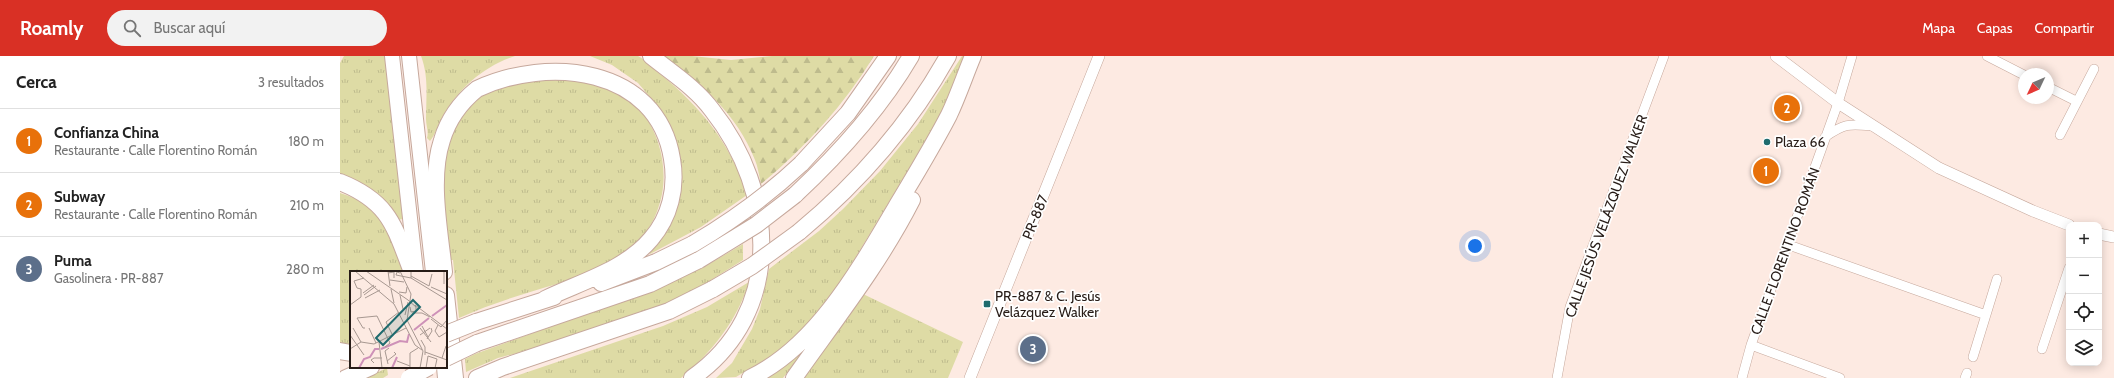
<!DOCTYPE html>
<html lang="es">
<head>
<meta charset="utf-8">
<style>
  :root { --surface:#fff; --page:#f2f2f2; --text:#222; --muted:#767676; --line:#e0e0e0; --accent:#d93025 }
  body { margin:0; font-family:Cabin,sans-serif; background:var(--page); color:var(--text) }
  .controls { position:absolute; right:12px; bottom:12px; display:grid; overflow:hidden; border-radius:8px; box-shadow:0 2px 10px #0003 }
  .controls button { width:36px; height:36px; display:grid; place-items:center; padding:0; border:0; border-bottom:1px solid var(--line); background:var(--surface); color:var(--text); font:20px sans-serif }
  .compass { position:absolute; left:1678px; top:12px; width:36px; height:36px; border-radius:50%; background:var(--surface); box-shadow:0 2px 10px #0003; rotate:226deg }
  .you { position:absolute; left:1135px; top:190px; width:14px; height:14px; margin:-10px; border:3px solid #fff; border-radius:50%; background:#1a73e8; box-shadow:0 0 0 6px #1a73e833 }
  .badge { display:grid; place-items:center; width:26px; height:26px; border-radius:50%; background:var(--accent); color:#fff; font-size:13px; font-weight:700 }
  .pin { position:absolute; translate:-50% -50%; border:2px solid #fff; box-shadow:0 1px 4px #0006 }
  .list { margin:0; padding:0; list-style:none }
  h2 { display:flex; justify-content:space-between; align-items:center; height:52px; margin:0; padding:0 16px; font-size:17px }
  h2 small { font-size:13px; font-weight:400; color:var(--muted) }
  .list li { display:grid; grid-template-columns:26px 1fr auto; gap:12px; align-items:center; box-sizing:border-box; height:64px; padding:0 16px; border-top:1px solid var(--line) }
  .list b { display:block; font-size:15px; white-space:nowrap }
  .list p { margin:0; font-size:13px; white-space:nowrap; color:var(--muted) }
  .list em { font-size:13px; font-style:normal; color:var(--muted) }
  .icon { flex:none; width:22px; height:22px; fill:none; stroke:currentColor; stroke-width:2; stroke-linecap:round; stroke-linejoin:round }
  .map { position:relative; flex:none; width:1774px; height:322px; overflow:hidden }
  header { display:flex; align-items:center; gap:24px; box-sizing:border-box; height:56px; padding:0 20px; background:var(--accent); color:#fff }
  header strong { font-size:19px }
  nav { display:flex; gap:22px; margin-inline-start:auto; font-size:14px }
  .search { width:280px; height:36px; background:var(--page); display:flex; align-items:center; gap:10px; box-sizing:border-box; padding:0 14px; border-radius:22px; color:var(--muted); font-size:15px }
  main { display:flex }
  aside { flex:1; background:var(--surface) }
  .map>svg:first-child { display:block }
</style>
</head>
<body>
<header>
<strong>Roamly</strong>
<div class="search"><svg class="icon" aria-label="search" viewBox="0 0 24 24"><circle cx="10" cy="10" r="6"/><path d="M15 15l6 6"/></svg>Buscar aquí</div>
<nav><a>Mapa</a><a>Capas</a><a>Compartir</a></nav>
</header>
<main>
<aside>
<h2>Cerca<small>3 resultados</small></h2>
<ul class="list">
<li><span class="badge" style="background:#e8710a">1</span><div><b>Confianza China</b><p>Restaurante · Calle Florentino Román</p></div><em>180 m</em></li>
<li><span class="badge" style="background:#e8710a">2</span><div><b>Subway</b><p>Restaurante · Calle Florentino Román</p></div><em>210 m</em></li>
<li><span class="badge" style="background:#5c6f8a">3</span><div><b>Puma</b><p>Gasolinera · PR-887</p></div><em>280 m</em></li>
</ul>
</aside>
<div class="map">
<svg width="1774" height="322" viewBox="0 0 1774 322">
  <defs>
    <pattern id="grass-tufts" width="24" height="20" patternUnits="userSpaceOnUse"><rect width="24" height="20" fill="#dedba5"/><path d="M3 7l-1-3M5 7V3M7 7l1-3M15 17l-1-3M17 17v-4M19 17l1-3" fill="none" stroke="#bebb8d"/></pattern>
    <pattern id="forest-firs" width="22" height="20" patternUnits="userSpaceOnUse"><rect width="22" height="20" fill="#dedba5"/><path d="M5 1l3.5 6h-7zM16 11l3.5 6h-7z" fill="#bebb8d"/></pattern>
  </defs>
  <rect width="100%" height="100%" fill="#fdeae2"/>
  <path fill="url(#grass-tufts)" d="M4,0H47L64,163L55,164L0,119V7Z
    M81,0H175C144,10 119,32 103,60C98,68 96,78 90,85L87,82C89,75 86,70 86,63C86,42 89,21 81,0Z
    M250,0C259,0 292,0 298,0C306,4 313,13 320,18C360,50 392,89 407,139L361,171L310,198L308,195L322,181L330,71L321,54L298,27L272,9Z
    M622,0H624L599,63L496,234L462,274L435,298L396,321L376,322L392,307L412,273L420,253L429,213L479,175L503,153L540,115L578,68Z
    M168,18L273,27C283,38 297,48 305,60C320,81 327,112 322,138C308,207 245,219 187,237C164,244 141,252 119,262L113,204H110C106,154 90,90 130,49C141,38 155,28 168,18Z
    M0,137C44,150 50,177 64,216H11V291L0,289Z
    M403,188V204L363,229L321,250L223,285L158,302L126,316L125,303L135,298L317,232L364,211Z
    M409,226C397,265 371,297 341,322H170L323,270L367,251Z
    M523,238L623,286L608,322H464Z
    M470,287L443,322H425Z
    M47,312L48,319L43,322H25Z"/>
  <path fill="url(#forest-firs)" d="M322,0H352L391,4L432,0H534C504,49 466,91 421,128C419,120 418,111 415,104C397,58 362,28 322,0Z"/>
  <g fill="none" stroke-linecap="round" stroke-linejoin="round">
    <g stroke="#c6a89c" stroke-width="10">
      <path id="minor" d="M1647,0L1684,19
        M1708,31L1736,45
        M1720,79L1754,13
        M1485,81C1505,67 1509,68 1533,70
        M1446,188L1646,259
        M1411,289L1500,322
        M1702,293L1729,212
        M1633,301L1657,223
        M1217,322L1230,251L1324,0
        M1402,322L1411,289L1498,47L1512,0
        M1625,322L1627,317"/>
    </g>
    <g stroke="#c6a89c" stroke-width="12">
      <path id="tertiary" d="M1436,0L1498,47L1599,112L1693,155L1729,169
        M1759,178L1774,181
        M630,322L759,0"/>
    </g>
    <g stroke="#c6a89c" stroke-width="16">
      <path id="primary" d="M52,0L76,216
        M69,0L93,216
        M104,311L105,322"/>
    </g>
    <g stroke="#c6a89c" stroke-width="18">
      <path id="motorway" d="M311,0C332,17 356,32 372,54C437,136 445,257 352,322
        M461,108L508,57L548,0
        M0,126C50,146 54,170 72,216
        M455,139C500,97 540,53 571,0
        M459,176C519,126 570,68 608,0
        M104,216C100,176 89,123 102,84C108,64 121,46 137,33C207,0 317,10 332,103C337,132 330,161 311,183C285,214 240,226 205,243
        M261,227L316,206L353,188
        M106,239L115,322
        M136,266L214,241
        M137,287L310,228L359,204
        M0,295L11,297
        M6,322L31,311
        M137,322L163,311L329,255L373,233
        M410,322C477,290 520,212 556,151C574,121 593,90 609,59C618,40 625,19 633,0
        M454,322C495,264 540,207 572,144"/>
    </g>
    <use href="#minor" stroke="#fff" stroke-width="9"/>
    <use href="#tertiary" stroke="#fff" stroke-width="11"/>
    <use href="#primary" stroke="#fff" stroke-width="14"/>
    <use href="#motorway" stroke="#fff" stroke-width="16"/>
    <g stroke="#c6a89c" stroke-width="18" stroke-linecap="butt">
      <path id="motorway-bridge" d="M353,188C392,165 428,139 461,108
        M359,204L416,169L455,139
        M373,233L412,210L459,176
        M106,278L136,266
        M106,302L137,287
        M69,322L89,311"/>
    </g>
    <use href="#motorway-bridge" stroke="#fff" stroke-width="16"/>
  </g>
  <g fill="#1f6b6e" stroke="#fff" stroke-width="1.5">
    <circle cx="1427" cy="86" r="4"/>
    <rect x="643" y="244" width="8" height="8" rx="2"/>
  </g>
  <g text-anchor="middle" stroke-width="3.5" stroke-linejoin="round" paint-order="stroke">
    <g font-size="14" fill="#271c17" stroke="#fff" text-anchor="start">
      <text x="1435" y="91">Plaza 66</text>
      <text x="655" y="245">PR-887 &amp; C. Jesús<tspan x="655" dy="16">Velázquez Walker</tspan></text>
    </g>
    <g font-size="14" fill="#271c17" stroke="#fff">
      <text transform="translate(1266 160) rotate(-70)" y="5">CALLE JESÚS VELÁZQUEZ WALKER</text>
      <text transform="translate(695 161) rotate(-68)" y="5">PR-887</text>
      <text transform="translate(1445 195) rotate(-70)" y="5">CALLE FLORENTINO ROMÁN</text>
    </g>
  </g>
  <g transform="translate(10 215)">
    <rect width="97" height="97" fill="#fdeae2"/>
    <path fill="none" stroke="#ce91b8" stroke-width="2" d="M82,45L97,34M64,59L79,47M31,78L50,70L57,71L59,63M9,97L14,88L20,86L25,78H29M42,97L47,86"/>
    <path fill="none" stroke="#a79891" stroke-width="1" d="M5,0L44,33L65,74L72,79M16,0L58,29L66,36V40L61,41L60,36M38,0L40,15M50,0L61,23L57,49L73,80L70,97M61,0V7L97,29M38,2L44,1V7M50,2L47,1L46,4L61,7M61,5L79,15M40,9L54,11M94,13V0M79,15L82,3M81,16L97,23M41,18L44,32M49,21L56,22L57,16M13,22L24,14M14,24L26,15M50,24L53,38M15,27L30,19M0,34L11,26V18L7,17L4,10L14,7M65,34L97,58M62,42H72L80,46M55,44L58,31M81,48L91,56L97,49M88,54L85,60L89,66L97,61M72,55L78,66M3,57L11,71M15,57H13L7,47L27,45L40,72L35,76M19,57L26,72M70,57L81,71M0,64L14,84M70,64L80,57M43,65L36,51L49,41M77,68L82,60L81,57M71,69L75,76V84M29,71L32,97M0,78L11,71L24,73L56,57M75,81L97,89M78,85L87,88L85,97M92,87L96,75M37,90L46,83L44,81M47,90L60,95M24,92L21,89L24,87H32M38,93L35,80L39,77M60,97V82L68,77M76,97L78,85"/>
    <path fill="#1f6b6e" fill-opacity="0.15" stroke="#1f6b6e" stroke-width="2" d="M63,29L70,36L33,74L26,67Z"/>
    <rect width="97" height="97" fill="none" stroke="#271c17" stroke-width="2"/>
  </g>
</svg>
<div class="controls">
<button>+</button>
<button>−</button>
<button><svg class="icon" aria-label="locate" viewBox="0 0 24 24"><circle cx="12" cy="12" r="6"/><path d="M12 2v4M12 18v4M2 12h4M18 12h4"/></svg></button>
<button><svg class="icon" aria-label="layers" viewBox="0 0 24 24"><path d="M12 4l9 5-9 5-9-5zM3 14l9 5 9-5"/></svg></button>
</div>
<svg class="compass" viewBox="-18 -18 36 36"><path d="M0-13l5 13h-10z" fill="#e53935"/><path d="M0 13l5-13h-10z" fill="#767676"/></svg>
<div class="you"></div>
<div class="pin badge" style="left:1426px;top:115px;background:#e8710a">1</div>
<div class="pin badge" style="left:1447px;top:52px;background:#e8710a">2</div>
<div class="pin badge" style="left:693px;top:293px;background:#5c6f8a">3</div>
</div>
</main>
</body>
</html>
